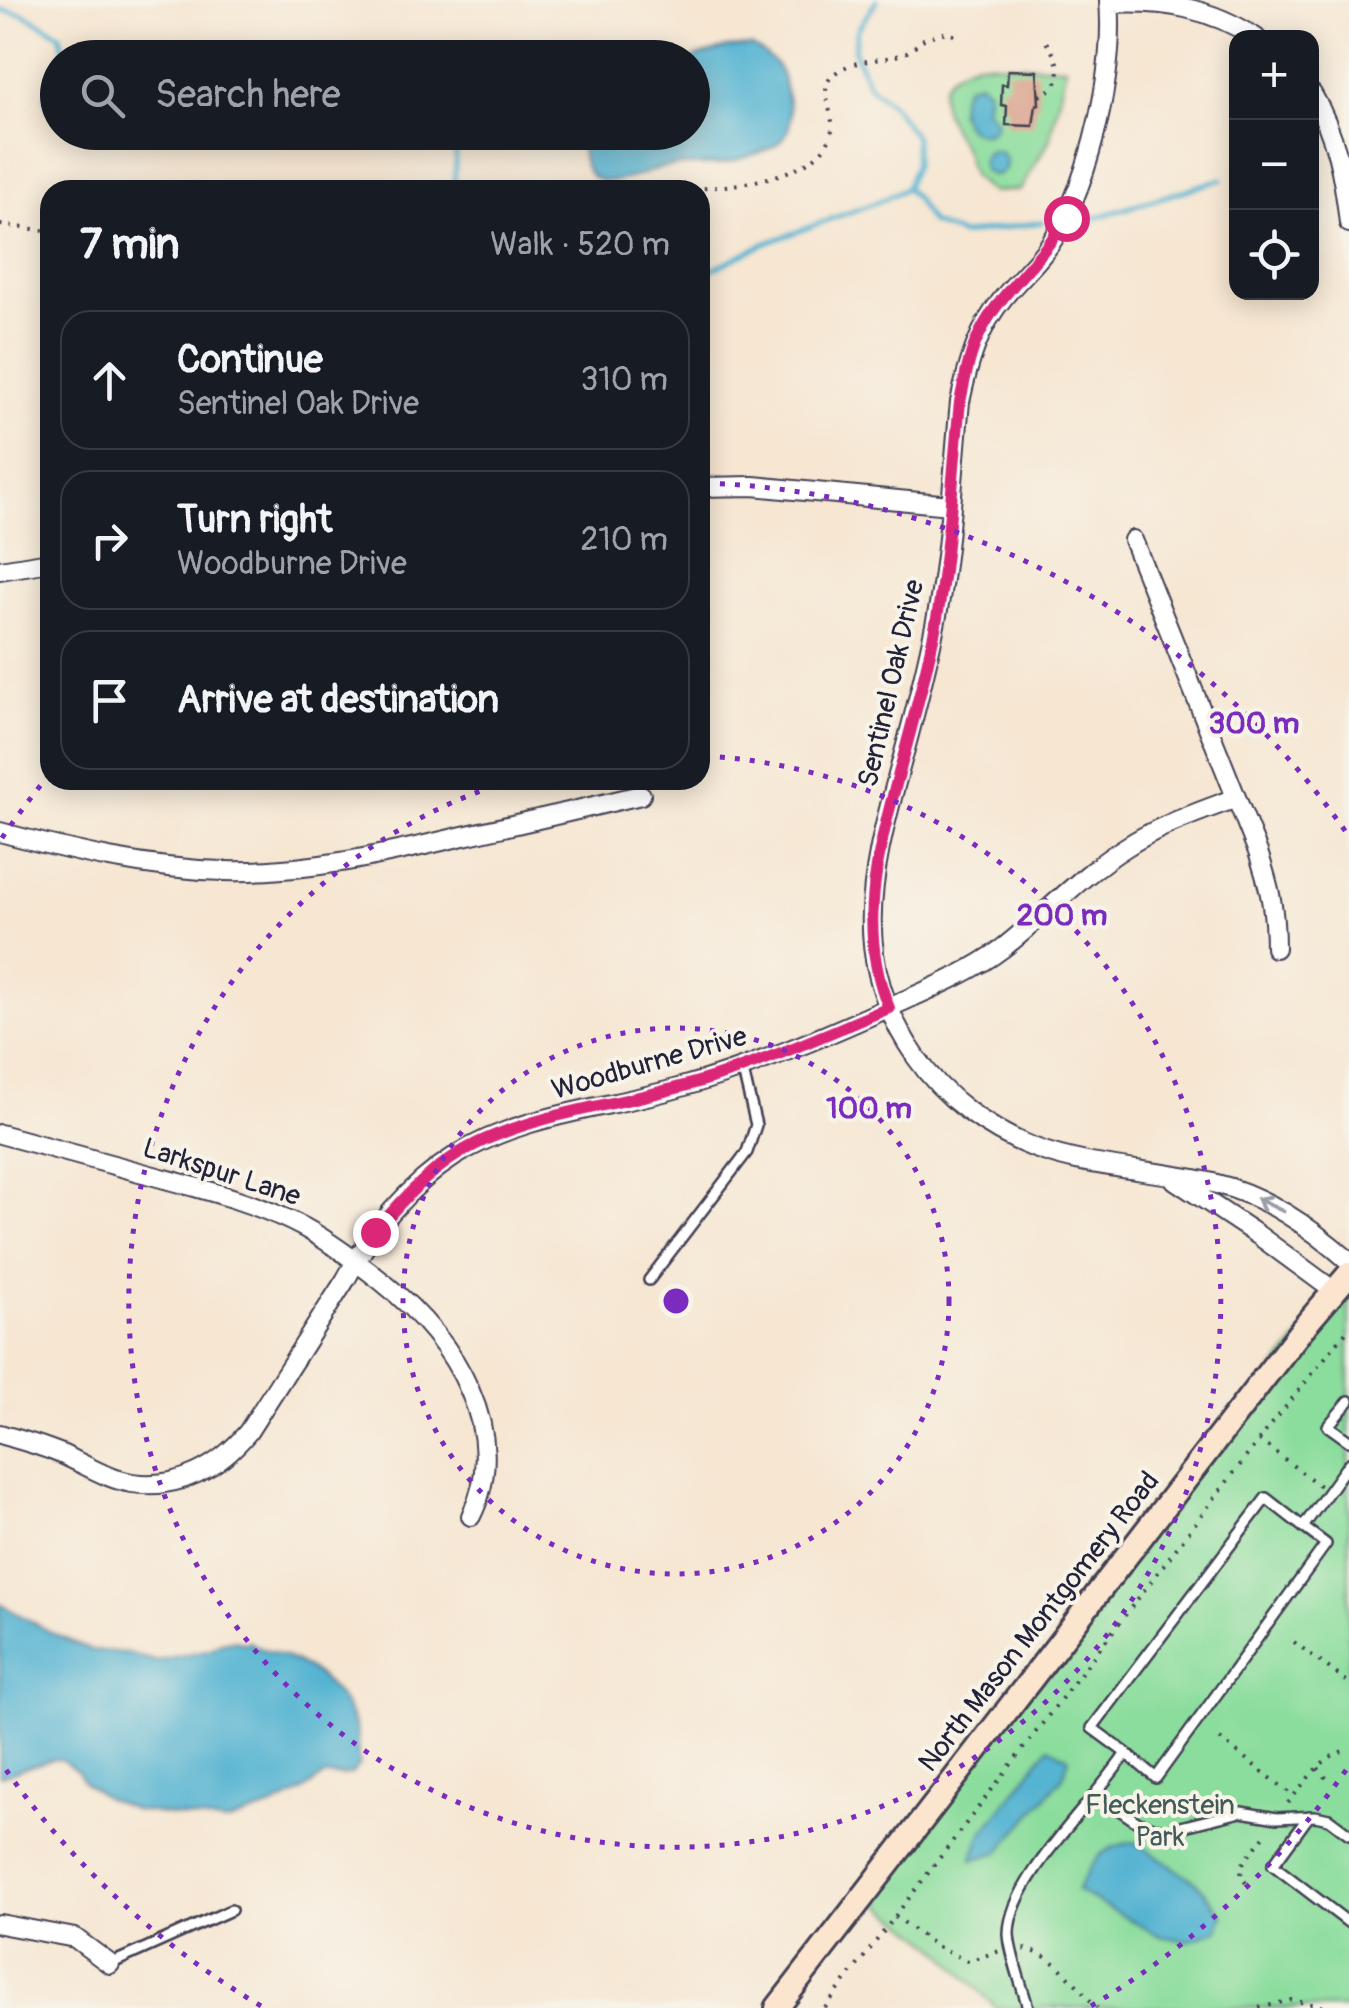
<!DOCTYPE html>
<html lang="en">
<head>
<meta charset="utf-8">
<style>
  :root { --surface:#171b24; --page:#242831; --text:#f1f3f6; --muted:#9ea1a6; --line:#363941 }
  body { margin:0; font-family:Pangolin,sans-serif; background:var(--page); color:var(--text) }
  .controls { position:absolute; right:30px; top:30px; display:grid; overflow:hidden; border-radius:20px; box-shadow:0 5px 25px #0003 }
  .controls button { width:90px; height:90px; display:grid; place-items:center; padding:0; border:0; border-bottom:2px solid var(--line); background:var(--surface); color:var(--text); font:50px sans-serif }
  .stop { position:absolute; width:30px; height:30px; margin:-22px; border:8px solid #db2777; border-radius:50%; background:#fff }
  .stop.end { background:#db2777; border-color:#fff; box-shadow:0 2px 10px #0008 }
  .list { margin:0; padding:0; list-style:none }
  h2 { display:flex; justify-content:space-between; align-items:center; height:130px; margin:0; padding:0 40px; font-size:42px }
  h2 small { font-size:32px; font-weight:400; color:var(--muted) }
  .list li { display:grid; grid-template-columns:65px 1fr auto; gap:30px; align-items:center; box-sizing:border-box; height:140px; margin:0 20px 20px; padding:0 20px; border:2px solid var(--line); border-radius:30px }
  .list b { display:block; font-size:38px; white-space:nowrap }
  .list p { margin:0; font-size:32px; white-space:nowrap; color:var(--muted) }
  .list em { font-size:32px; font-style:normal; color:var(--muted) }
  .icon { flex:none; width:55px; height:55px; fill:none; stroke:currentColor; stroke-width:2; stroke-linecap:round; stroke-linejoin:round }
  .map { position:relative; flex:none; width:1349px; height:2008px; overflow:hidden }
  .search { position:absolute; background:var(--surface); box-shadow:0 5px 25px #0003; left:40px; top:40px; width:670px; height:110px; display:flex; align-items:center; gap:25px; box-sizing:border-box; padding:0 35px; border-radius:55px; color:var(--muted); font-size:38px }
  .panel { position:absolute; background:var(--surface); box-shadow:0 5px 25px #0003; left:40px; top:180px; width:670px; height:610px; border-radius:30px }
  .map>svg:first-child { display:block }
</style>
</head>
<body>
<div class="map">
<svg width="1349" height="2008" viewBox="0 0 1349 2008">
  <rect width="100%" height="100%" fill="#f7f3e8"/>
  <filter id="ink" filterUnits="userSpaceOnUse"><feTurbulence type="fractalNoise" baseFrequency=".01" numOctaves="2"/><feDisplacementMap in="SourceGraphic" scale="20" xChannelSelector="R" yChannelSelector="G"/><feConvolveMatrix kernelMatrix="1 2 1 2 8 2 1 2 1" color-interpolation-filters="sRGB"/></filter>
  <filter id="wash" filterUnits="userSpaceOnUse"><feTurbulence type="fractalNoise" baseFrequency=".0048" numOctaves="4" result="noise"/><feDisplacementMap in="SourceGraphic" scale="40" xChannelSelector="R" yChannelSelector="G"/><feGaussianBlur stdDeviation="2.25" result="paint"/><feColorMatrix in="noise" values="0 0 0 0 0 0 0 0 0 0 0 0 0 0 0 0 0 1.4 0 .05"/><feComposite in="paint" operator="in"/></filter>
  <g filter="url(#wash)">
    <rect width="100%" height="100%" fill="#f6e6d2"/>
    <path fill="#8bdd9d" stroke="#56806c" stroke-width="2.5" d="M977,62L1066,67L1049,141L1020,190L992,192C987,188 977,182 973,176C967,167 968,154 962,145C941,111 924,78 977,62Z
      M1349,1274V2008H996L937,1947L866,1894Z"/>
    <path fill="#54b4d2" stroke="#3b6b86" stroke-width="2.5" d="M751,46C774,59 781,65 786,92C790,110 795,129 779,143C771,150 732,162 721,164C703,166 685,164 666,167C648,170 633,180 614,181C612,181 602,181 599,180C580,173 581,149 581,133L692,132L693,58L727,48Z
      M978,82L983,85L988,91L985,108L995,119V127C978,144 956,122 960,102C960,96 964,91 966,86Z
      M982 163a12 12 0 1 1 24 0a12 12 0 1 1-24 0Z
      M0,1604L58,1636L91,1650L128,1653L155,1661L211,1649L220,1643L236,1640L243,1643L249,1642C261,1650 272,1652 285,1657C318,1670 342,1693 355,1726C360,1738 355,1752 359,1764L352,1774L343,1776H324L302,1792L273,1807L226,1823L135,1810L107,1799L84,1783L78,1772L62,1760L53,1759L0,1776Z
      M1049,1747L1069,1758L1063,1777L999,1852L972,1860L981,1835Z
      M1135,1842L1196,1882L1223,1915L1218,1930L1188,1941L1160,1936L1077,1891C1095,1859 1097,1848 1135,1842Z"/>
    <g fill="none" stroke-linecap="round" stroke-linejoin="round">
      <path stroke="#54b4d2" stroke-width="5" d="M0,10L23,14L60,34L64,52L62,58
        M58,69L46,97L49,110L58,112
        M278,132L318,136L329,132
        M906,188L916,199L931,223L961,235L1042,222
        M454,190L457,132
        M1094,218L1222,179
        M700,275L764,244L885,199L906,188L915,165V137L892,105L868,85L854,50L858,29L877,0"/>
    </g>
    <g id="blocks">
      <path fill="#d89e87" d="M1008,70L1037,71L1039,104L1036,105L1033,126L1006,125L1007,106L1001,105L1002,84L1007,85Z"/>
    </g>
  </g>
  <g filter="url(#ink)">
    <use href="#blocks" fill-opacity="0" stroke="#423f52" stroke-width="2.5"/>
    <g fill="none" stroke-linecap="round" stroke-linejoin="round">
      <g stroke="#423f52" stroke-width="14">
        <path id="lane" d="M649,1280L747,1152L756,1125L742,1067
          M1349,1401L1328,1426L1349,1441
          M1126,1753L1156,1778L1326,1544L1303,1527
          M1096,1794L1137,1822L1164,1831L1241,1812L1277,1818L1315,1816L1329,1819L1349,1834
          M1309,1816L1273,1865L1349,1923
          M110,1964L231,1910
          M1028,2008C1023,1988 1009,1952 1009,1933C1010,1878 1096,1801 1126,1753L1092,1728L1266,1498L1303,1527L1349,1463"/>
      </g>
      <g stroke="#423f52" stroke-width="22">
        <path id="street" d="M1109,0C1115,70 1091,178 1054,238C1041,260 1020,277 1004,297C978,328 968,364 960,402C952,480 950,559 933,635C923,682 911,728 898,775C870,878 850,962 916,1057C944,1098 988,1130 1035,1148C1091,1169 1154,1169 1213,1183C1265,1195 1309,1226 1349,1261
          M1110,3C1163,0 1211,8 1256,38
          M1312,94C1336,134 1344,177 1349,223
          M700,487L753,486L950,505
          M1133,540L1258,852C1270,888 1275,910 1275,948
          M0,570L50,562
          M0,832C74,852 146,869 224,871C305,873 385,855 463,836C522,823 581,809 641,795
          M0,1134C51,1148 103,1162 154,1176C206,1190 258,1203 305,1228C332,1243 356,1261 380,1280C419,1311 451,1346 470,1391C488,1432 491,1476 471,1516
          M1175,1180L1258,1235L1334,1291
          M0,1434C20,1440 40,1445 59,1453C83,1463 106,1479 132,1483C178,1490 219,1467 248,1432L346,1279C371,1231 408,1186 455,1156C521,1114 605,1109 678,1088C750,1068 821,1038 890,1007C928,990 970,973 1003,948C1045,915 1081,875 1126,847C1160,825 1199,812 1236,798
          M0,1924L75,1938L110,1964"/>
      </g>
      <g stroke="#423f52" stroke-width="28">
        <path id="secondary" d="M777,2008L1302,1329L1349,1274"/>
      </g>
      <path stroke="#423f52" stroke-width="4" stroke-dasharray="2.5 8" stroke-linecap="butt" d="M1039,96C1068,84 1060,62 1046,42
        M683,190C723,187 825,180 832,129C834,112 818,90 832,76C850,58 883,62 905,53C912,50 918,43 924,39C931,36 939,34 947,32L958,37
        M0,225L50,231
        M1259,1440L1320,1486
        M1294,1642L1349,1683
        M1220,1739L1294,1796
        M1318,1768L1327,1779
        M1288,1803C1304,1784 1323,1753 1349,1750
        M1246,1883L1241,1876L1242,1865L1268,1831
        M895,1916L937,1947L967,1961L1000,1951
        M1024,1949C1055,1954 1077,1986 1097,2008
        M825,2008L1259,1440L1349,1328
        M1259,2008L1291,2000L1331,2008"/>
      <use href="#lane" stroke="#fff" stroke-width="9"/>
      <use href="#street" stroke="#fff" stroke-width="18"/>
      <use href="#secondary" stroke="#fbe5cf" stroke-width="22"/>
    </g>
    <defs><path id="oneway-shaft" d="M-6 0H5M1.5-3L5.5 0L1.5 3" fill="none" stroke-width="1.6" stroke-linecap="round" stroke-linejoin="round" transform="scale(2.5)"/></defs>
    <use stroke="#9c9ca7" href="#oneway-shaft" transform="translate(1270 1205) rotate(-154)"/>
  </g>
  <g fill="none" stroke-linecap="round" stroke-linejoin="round" filter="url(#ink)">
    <path stroke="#db2777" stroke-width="12" d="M375,1232C404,1197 436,1163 478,1143C545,1111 626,1104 698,1082C763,1063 826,1034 889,1008C857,931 877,854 898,777C911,728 925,679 935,629C949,555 952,478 960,402C965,379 969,354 980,333C1001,290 1041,262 1066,218"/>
  </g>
  <g fill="none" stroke="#7b2cbf" stroke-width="5" stroke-dasharray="5 10">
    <circle cx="676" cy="1301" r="273"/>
    <path d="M705 756A546 546 0 1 1 512 780"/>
    <path d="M1346 1770A818 818 0 0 1 1091 2006M261 2006A818 818 0 0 1 2 1764M2 838A818 818 0 0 1 49 775M705 483A818 818 0 0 1 1346 832"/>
  </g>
  <g text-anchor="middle" stroke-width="8" stroke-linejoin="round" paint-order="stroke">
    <g font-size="28" fill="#22223b" stroke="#f7f3e8">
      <text transform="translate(890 683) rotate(-77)" y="10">Sentinel Oak Drive</text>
      <text transform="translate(649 1062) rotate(-16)" y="10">Woodburne Drive</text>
      <text transform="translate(222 1171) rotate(18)" y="10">Larkspur Lane</text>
      <text transform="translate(1038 1621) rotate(-52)" y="10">North Mason Montgomery Road</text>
    </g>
    <g font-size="28" fill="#425a58" stroke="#f7f3e8">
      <text x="1160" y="1814">Fleckenstein<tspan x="1160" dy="32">Park</tspan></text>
    </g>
  </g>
  <circle cx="676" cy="1301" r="15" fill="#7b2cbf" stroke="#f7f3e8" stroke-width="5"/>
  <g font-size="30" text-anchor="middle" font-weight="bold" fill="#7b2cbf" stroke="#f7f3e8" stroke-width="8" stroke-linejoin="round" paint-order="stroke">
    <text x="1254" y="733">300 m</text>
    <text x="1062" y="925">200 m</text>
    <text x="869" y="1118">100 m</text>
  </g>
</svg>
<div class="controls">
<button>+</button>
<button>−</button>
<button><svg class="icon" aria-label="locate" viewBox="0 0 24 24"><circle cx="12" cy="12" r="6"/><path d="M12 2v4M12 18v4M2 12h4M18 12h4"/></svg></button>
</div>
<div class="stop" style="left:1066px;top:218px"></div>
<div class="stop end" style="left:375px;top:1232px"></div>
<div class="search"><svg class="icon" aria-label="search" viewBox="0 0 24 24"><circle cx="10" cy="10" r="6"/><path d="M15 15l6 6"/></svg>Search here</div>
<section class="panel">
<h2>7 min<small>Walk · 520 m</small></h2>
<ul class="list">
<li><svg class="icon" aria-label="ahead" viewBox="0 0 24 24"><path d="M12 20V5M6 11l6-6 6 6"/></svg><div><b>Continue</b><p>Sentinel Oak Drive</p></div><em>310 m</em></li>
<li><svg class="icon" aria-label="right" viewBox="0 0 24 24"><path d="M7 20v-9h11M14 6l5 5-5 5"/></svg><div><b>Turn right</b><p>Woodburne Drive</p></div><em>210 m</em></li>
<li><svg class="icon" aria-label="arrive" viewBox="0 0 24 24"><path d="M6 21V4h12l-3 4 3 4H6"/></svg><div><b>Arrive at destination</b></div></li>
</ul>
</section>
</div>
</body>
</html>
